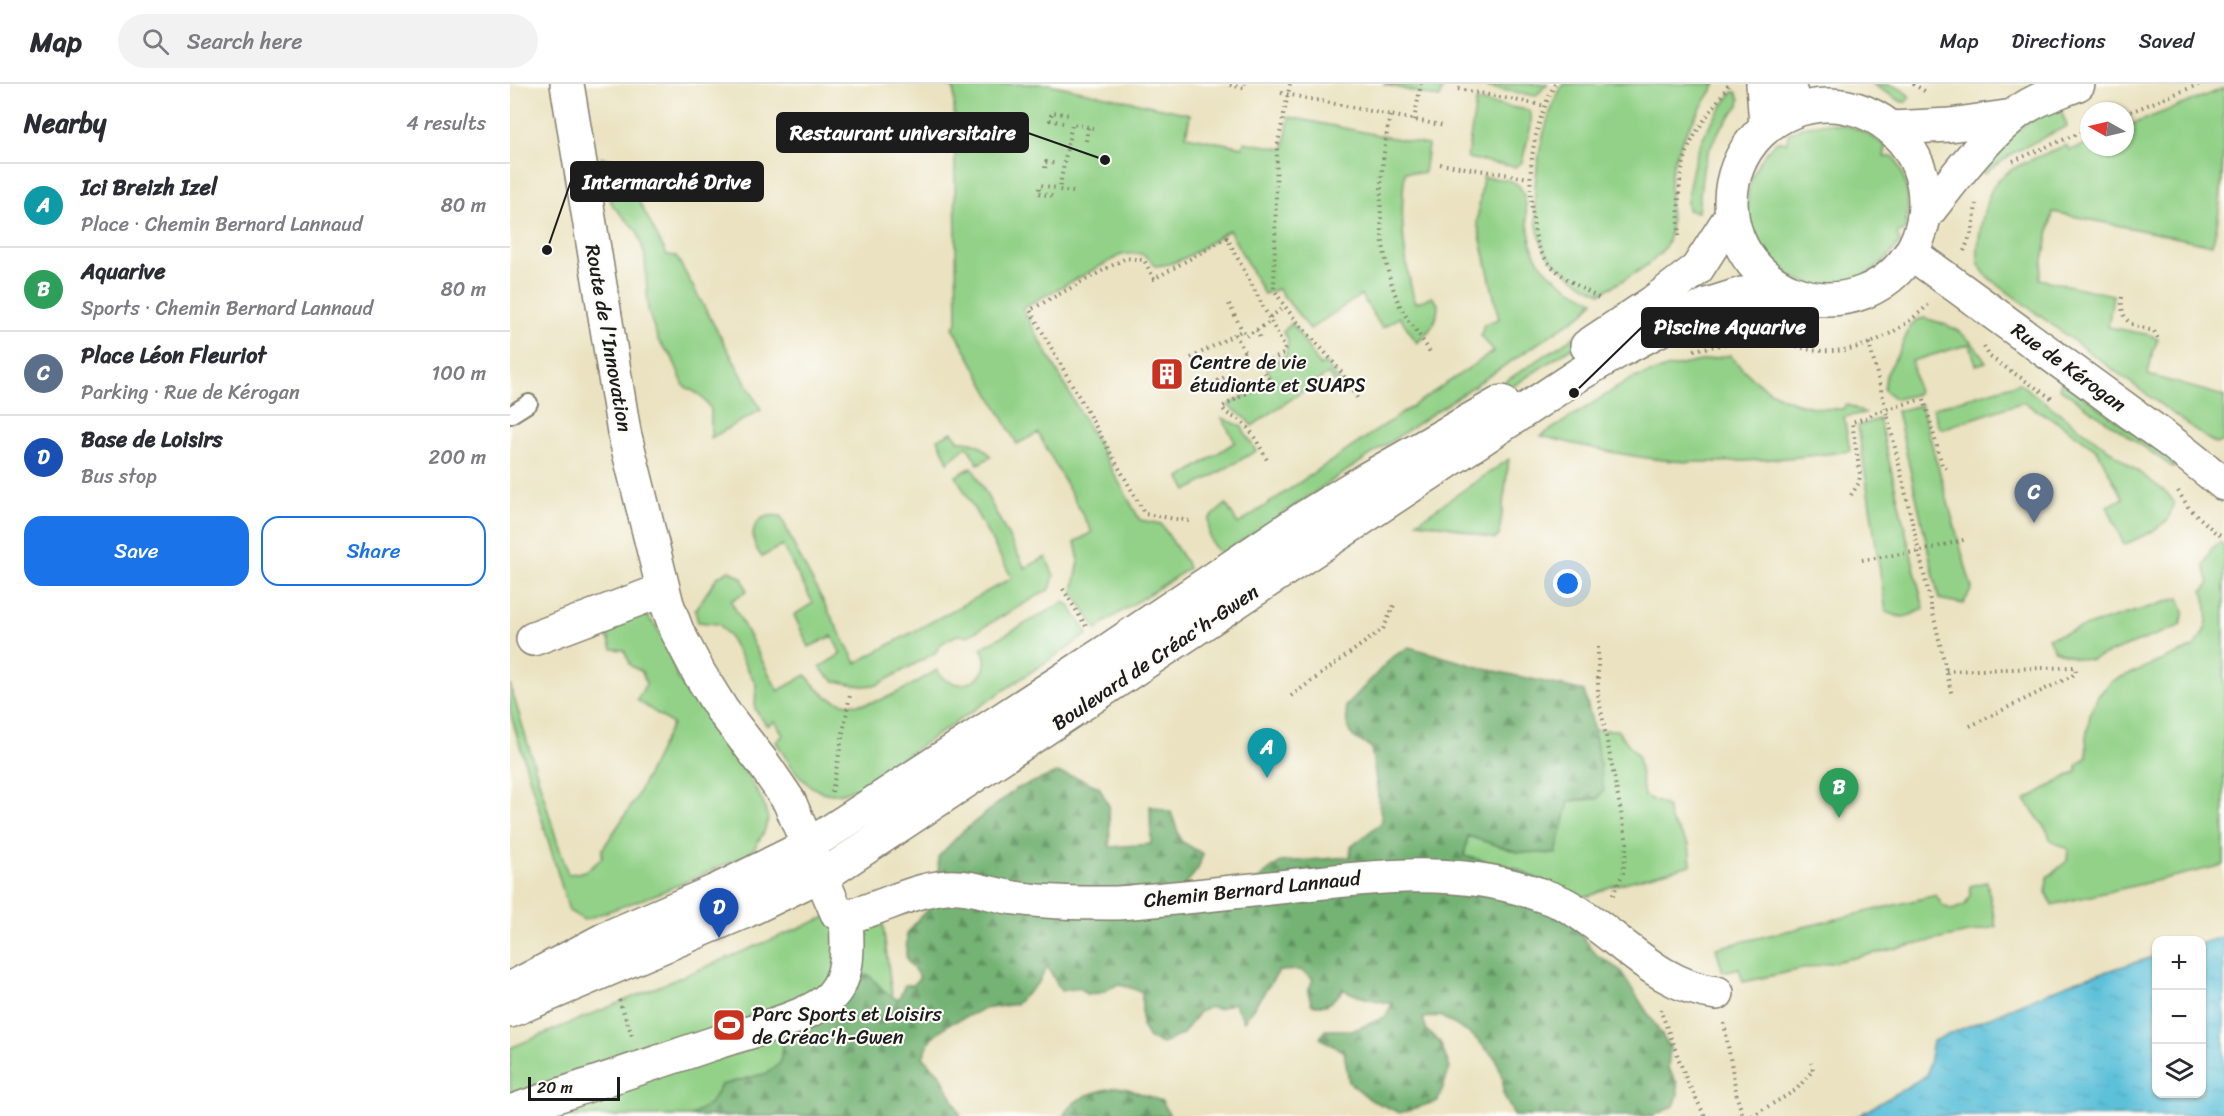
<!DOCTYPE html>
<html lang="en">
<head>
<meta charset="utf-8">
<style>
  :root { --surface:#fff; --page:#f2f2f3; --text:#2b2b33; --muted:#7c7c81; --line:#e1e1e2; --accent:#1a73e8 }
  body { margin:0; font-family:Sriracha,sans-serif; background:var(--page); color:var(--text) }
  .controls { position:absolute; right:18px; bottom:18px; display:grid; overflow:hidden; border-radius:12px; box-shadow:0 2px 4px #0004 }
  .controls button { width:54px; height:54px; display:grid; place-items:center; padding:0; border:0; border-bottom:2px solid var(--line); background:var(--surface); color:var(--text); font:30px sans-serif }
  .compass { position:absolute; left:1570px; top:18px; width:54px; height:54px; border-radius:50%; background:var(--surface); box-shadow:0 2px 4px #0004; rotate:278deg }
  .scale { position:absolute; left:18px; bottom:15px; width:92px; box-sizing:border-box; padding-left:6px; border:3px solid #1c1c1c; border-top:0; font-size:16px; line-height:21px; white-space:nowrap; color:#1c1c1c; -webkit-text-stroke:4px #fdfcf7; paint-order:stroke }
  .you { position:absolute; left:1058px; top:500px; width:21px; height:21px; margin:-15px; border:4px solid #fff; border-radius:50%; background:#1a73e8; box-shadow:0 0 0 9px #1a73e833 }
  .badge { display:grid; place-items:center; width:39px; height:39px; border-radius:50%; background:var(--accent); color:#fff; font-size:20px; font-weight:700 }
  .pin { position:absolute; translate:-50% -50px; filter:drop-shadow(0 2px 3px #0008) }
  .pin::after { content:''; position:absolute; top:32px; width:21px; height:18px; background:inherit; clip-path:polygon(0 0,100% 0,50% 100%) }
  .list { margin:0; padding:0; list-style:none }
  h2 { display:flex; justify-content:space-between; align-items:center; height:78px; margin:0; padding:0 24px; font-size:26px }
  h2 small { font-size:20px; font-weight:400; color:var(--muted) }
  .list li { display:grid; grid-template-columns:39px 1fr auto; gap:18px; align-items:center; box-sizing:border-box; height:84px; padding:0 24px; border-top:2px solid var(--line) }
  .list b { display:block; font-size:22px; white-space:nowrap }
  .list p { margin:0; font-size:20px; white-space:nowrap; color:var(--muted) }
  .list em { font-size:20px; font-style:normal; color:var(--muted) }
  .actions { display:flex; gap:12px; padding:18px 24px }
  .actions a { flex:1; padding:14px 0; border:2px solid var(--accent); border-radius:18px; text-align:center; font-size:21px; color:var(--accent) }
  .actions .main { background:var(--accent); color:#fff }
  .icon { flex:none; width:33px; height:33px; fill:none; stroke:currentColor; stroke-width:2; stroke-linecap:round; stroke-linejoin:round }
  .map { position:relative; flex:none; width:1714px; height:1032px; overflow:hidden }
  header { display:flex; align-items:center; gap:36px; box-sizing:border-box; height:84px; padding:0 30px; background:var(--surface); border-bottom:2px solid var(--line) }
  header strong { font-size:28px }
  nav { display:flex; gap:33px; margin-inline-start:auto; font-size:21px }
  .search { width:420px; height:54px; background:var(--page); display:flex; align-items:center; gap:15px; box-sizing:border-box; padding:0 21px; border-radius:33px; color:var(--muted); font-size:22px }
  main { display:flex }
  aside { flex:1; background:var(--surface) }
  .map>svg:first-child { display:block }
</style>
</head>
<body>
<header>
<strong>Map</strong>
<div class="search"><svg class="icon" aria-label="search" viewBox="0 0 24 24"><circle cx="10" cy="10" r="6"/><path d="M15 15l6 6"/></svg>Search here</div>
<nav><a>Map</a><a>Directions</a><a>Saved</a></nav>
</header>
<main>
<aside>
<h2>Nearby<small>4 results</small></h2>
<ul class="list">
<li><span class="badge" style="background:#0f9aa8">A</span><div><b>Ici Breizh Izel</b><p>Place · Chemin Bernard Lannaud</p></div><em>80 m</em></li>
<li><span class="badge" style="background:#2e9e5b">B</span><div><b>Aquarive</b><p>Sports · Chemin Bernard Lannaud</p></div><em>80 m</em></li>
<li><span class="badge" style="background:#5c6f8a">C</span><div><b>Place Léon Fleuriot</b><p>Parking · Rue de Kérogan</p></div><em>100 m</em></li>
<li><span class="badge" style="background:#1a4fb4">D</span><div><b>Base de Loisirs</b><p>Bus stop</p></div><em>200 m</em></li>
</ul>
<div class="actions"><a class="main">Save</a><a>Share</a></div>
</aside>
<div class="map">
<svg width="1714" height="1032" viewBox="0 0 1714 1032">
  <defs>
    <pattern id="forest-firs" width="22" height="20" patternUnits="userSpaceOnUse" patternTransform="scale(1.5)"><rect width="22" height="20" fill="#75b374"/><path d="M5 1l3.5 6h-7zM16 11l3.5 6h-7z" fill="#5f915e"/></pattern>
    <pattern id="water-ripples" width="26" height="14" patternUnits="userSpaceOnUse" patternTransform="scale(1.5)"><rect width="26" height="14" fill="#5bc0d9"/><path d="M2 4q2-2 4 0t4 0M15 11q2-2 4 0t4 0" fill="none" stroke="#4fa4ba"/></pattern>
  </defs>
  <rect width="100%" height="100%" fill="#fdfcf7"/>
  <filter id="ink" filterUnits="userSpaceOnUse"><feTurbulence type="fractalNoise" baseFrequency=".0167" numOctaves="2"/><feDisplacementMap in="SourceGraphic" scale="12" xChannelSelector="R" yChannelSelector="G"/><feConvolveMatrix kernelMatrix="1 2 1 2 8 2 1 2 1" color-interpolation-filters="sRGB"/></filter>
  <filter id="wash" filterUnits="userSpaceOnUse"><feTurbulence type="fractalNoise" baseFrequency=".008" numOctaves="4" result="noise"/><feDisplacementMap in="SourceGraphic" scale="24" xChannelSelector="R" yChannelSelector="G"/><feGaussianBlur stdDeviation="1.35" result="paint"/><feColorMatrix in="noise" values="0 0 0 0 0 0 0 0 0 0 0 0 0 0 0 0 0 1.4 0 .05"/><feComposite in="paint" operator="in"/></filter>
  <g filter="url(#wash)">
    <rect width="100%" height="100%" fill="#eae2c0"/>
    <path fill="#92d187" stroke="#577652" stroke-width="1.5" d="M436,0H539L680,30L676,52L733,63L734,58L774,65L779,33L918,61L914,89L895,88C889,131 894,177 905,219L922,213L928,220C928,238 920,247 907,259L890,233L872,244L851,211L800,245L768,205L754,210L719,146C696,160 673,181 645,182C636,168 628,168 611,171L512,224L630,436L651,440L676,478L678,485L595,538L587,546L563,508L569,477L565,458L582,448L528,349L507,360L443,243L447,238L444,5Z
      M873,0H934L929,14Z
      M976,0H1037L1026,12L977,3Z
      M1053,0H1206C1188,29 1167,56 1161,90C1157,111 1165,141 1157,159C1149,179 1109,198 1091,209C1075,203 1041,180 1034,165C1014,119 1030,42 1053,0Z
      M1362,0C1378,0 1389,0 1400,13L1396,18H1392Z
      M1714,4C1714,46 1714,126 1702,161L1543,128L1529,195L1603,211L1598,243L1640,251L1648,255L1642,270L1638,291L1714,312V357L1706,360L1696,354L1484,198C1478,193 1472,188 1469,180C1465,163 1475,108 1489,95C1507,79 1534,71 1556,61L1560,66L1579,59V63H1615V43Z
      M1223,8H1226L1230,15L1229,21L1210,45L1197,70L1193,85L1188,128L1178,126L1177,118C1183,69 1192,47 1223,8Z
      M966,17L1017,26L1021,29V41L1012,78L1005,83L957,74Z
      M1549,21L1557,42L1503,69L1474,90L1471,84L1507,45Z
      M1317,39C1341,40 1358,48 1376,63L1374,73H1384C1399,97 1401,121 1394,147L1387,150L1390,158C1359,202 1310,217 1265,182L1263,175C1254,172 1249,164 1245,155C1229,119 1239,83 1267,57L1277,59L1278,50L1292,43Z
      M91,73L108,77L157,171L166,172L251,326L201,354V325L190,311L174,302L162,273L149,258L138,227L135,172L127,147L104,123L100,116Z
      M973,93C983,95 1002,94 1009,102C1016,110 1016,124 1017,134C1019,145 1020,160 1025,171C1036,191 1064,208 1084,216L1075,228L712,470C699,461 698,451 699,435L716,420L728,440L984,267L971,252L974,240L989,235L967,138Z
      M1097,231L1099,239L988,312L985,304Z
      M1414,234C1445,242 1459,250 1476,278L1466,281L1460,260L1402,277L1408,310L1386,315L1374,306L1376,291L1390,266L1400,243L1406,236Z
      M782,239L810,282L815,279L836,306L832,308L818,290L742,342L735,334L718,321L762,297L757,283L776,271L778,255L773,248Z
      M1220,271C1251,308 1284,326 1333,325L1336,320L1355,329L1334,333L1340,367C1287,374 1234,379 1180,378C1130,376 1080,364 1031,352L1121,295L1157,284Z
      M1552,297L1663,377L1664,384L1549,304Z
      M1509,299L1657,409L1664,418L1658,436L1641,448L1614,461L1597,422L1613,415L1587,366L1549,339L1513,318L1432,345L1428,341L1423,324Z
      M1411,321L1462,505L1453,520L1429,515L1387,327Z
      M712,334L731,342L746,367L677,407L670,394L725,358Z
      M1369,335L1414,525C1397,533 1394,536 1376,528L1348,342Z
      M442,348L449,357C463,356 473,361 481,373L468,380L457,362L438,378L428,355Z
      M999,375L989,452L984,455L937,442L907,438Z
      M462,383L515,484L536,473L544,492L540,505L458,552L447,551L432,559L425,569L367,601L352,602L325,597L316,591L310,583L331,570L322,552L299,563L284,531L303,519L272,461L252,473C236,454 242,427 271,432L286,466L346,579L502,494L446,392Z
      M1710,458L1714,462V781L1542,821L1536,808L1537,793C1547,788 1548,783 1557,777L1558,765L1540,756L1538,748L1515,716L1567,687V681L1577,673L1576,654L1580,631L1588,612L1602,597L1684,563C1700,542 1700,531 1693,507L1699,500L1694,481L1701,465Z
      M219,486L232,494L237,507L221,517L268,607L296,591C334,646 383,612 427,586C444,615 489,594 471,564L554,518L559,521L578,550L349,703C342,705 333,710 326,710C296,711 279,679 266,658L273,651L265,637L257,642L245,625L246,600L218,551L209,540L188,538L185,527L207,493Z
      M1669,514L1674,528L1670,542L1581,576L1565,574L1544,566L1538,554Z
      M133,528L146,542L157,563L167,593L181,616L204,633L253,718L258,735L254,748L245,763L235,772L147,810L74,836L59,827L0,628V600L47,757L58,790C74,789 82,785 92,773V766L125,716L162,640L127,616L136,600L132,588L121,582L114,566L102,565L95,544Z
      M1084,646H1107L1128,672L1134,712L1157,722L1160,736L1179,761L1181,781L1099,803L1080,812H1069L954,772L958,752L1008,768L1050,748L1059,717L1087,715Z
      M1477,798L1486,843L1233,898L1229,884L1213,888L1206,864L1426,811L1432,821L1442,826L1455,821L1460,811V802Z
      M369,811L390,973L404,1032H0V964Z"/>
    <path fill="url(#forest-firs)" stroke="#486848" stroke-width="1.5" d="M899,563L972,584L1074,607L1084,646L1094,706L1088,714L1059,717L1046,770L1008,768L958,752L954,772L1005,784L1055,808L1065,828L1070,850L1086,870L1110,886L1160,964L1158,984L1167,999L1168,1011L1164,1022L1143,1032H1004L993,1009V996L986,975L962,951L930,932L913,934L917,947L930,958L940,984L928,1017L890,1029L861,1016L839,998L834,968L810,954L815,946H844L875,933L882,920L848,912L834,906L817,921H802L798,908L803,895L790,886L769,887L734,937L724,919L707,925L700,923L689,928L673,950L652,960L639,954L632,942V908L609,900L590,909L576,910L570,904L551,907L537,882L529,898L506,920L474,925L439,940L421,954L413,973L431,991L451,1032H181L201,1018L211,1001L257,989L270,979L274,948L343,894L359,891L374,907L388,916L395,901H404L410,893L398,878L396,871L397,850L409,834L430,814L428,773L452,748L506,705L546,689L566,693L589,703L599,722L600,763L641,760L640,722L661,728L671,757L693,770L688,785L674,802L720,817L770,778L840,773L841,763L872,738L861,663C837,651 837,650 836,622L882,573Z
      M607,1003L618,1005L652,1017L660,1032H553C565,1011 586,1008 607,1003Z"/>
    <path fill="url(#water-ripples)" stroke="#3c6e7a" stroke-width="1.5" d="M1714,852V1032H1348L1417,991L1423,957L1565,897L1646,872V1010H1692V859Z"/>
  </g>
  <g filter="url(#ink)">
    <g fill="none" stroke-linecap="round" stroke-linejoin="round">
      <g stroke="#837f6e" stroke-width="20">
        <path id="lane" d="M0,331L19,319"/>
      </g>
      <g stroke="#837f6e" stroke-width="36">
        <path id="street" d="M57,0L114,348L157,520L167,547L189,589L212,626L253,679L279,717L327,829L332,832L343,831C374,823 403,806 436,803C460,801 481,811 505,814C539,819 573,819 607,819C664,815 721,808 779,802C859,793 944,782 1022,808C1033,812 1045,815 1056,821C1108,849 1145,902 1207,909
          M1278,0L1286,26
          M1381,44L1440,41L1503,32
          M1414,133C1441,99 1468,61 1502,33C1520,17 1546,9 1568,0
          M1401,169L1665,361L1714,400
          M23,555L153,506
          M0,1028C69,1004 139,981 208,958C237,948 303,933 322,911C341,890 337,858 336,832"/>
      </g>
      <g stroke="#837f6e" stroke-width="36">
        <path id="secondary" d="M1253,0L1256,42
          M1221 118a97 97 0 1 1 194 0a97 97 0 1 1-194 0Z
          M1077,262L1142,219L1187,185L1221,132
          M0,905L101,852L208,806L299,761L594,569L797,432L855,396L992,318
          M0,927L236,827L325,784L1068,291L1109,267L1197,221L1232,210L1278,207"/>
      </g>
      <path stroke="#837f6e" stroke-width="4" stroke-dasharray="1.5 4.5" stroke-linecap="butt" d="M780,0L767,64L764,205C778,231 800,251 819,273C830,285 840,301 848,315
        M1045,0C1023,42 1016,88 1023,135C1025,151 1027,165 1038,178C1051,194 1073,204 1090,215
        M1403,0L1418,9
        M720,1L734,4L735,0
        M948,5L1036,22
        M771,9L935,42
        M1615,30L1690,0
        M880,32C868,92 864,164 890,222C898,238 911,252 920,268
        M904,36L911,0
        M553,39L540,36L542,28L559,31
        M576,57L578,43L583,44
        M1503,77L1579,45
        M930,80L1019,94
        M535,84L536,78L547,80
        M563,108L549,106L561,44L562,40L578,43
        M542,112L528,109L530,101L546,104
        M1169,152C1168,114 1167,81 1187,47C1197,31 1209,16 1219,0
        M1454,167L1463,145L1466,120
        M1612,213C1610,239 1622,242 1644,247L1648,255
        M719,220L732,246
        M760,233L775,223
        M1243,242C1259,250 1276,260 1293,264C1339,276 1386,252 1418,221
        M747,246L750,254
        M725,250L734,267L737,265
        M1359,259L1378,333
        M1474,263L1480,273L1544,316
        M1184,266L1262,251
        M681,274L733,246L736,252L758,239
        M697,303L720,290
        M1414,315L1432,381L1436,384
        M1668,407L1679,424L1706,449L1714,452
        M1341,411L1349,399L1350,390L1342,338L1359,333L1363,329L1409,316
        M679,437L635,430L520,226L616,174L634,176L644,195L717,154L775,264L773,270L754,280L753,285L759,296L712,323C717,332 724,332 732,338C743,347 750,363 757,376
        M1352,476L1411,467L1457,455
        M553,505L577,544
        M1422,525L1442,612
        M1088,563V611L1117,759L1113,789L1101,815
        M1436,587L1565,583L1566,588L1562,592L1456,644
        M781,612L873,545L885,519
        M322,708L340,611
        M109,916L123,954
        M1150,925L1177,997L1195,1032
        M1214,939L1227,1013L1233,1032
        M1242,1032L1286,1006L1303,986L1301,979"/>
      <use href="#lane" stroke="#fff" stroke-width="16"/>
      <use href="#street" stroke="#fff" stroke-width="33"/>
      <use href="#secondary" stroke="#fff" stroke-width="33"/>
      <path stroke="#837f6e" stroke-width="4" stroke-dasharray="1.5 4.5" stroke-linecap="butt" d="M1378,333L1422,525"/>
    </g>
  </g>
  <defs>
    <g id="building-square" transform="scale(1.725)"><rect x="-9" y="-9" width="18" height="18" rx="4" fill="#c8321e" stroke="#fdfcf7"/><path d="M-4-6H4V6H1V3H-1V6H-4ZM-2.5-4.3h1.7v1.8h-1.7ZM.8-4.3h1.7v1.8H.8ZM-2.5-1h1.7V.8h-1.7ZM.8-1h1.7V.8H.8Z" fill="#fff"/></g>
    <g id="stadium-square" transform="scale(1.725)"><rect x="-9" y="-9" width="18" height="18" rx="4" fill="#c8321e" stroke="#fdfcf7"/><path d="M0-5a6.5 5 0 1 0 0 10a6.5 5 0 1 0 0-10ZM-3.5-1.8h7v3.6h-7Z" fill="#fff"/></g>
  </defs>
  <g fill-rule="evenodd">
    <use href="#building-square" x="657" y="290"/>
    <use href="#stadium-square" x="219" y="941"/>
  </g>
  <g text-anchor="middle" stroke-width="4.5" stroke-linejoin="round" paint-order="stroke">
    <g font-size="20" fill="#1c1c1c" stroke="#fdfcf7">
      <text transform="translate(99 254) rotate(80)" y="7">Route de l'Innovation</text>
      <text transform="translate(1559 283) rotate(36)" y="7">Rue de Kérogan</text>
      <text transform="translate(645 573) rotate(-34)" y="7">Boulevard de Créac'h-Gwen</text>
      <text transform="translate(742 805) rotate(-6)" y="7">Chemin Bernard Lannaud</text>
    </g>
    <g font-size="20" fill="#1c1c1c" stroke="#fdfcf7" text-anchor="start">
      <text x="680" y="285">Centre de vie<tspan x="680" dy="23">étudiante et SUAPS</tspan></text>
      <text x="242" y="937">Parc Sports et Loisirs<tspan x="242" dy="23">de Créac'h-Gwen</tspan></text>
    </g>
  </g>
  <path fill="none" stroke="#1c1c1c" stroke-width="2" d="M595 76L518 49M37 166L61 97M1064 309L1132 243"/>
  <g fill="#1c1c1c" stroke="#fdfcf7" stroke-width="2">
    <circle cx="595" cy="76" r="6"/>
    <circle cx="37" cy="166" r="6"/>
    <circle cx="1064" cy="309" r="6"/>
  </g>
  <g fill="#1c1c1c" stroke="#1c1c1c" stroke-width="2">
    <rect x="267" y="29" width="251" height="39" rx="6"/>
    <rect x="61" y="78" width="192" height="39" rx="6"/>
    <rect x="1132" y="224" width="176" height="39" rx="6"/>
  </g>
  <g font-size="21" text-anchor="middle" font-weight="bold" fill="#fff">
    <text x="393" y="56">Restaurant universitaire</text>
    <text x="157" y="105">Intermarché Drive</text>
    <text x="1220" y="250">Piscine Aquarive</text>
  </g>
</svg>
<div class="controls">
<button>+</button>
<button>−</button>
<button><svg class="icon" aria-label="layers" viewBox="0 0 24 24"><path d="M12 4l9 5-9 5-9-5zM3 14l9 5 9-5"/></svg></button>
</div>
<svg class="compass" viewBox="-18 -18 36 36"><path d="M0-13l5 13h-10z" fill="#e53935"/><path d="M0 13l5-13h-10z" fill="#7c7c81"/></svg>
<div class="scale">20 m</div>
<div class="you"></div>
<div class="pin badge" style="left:757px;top:694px;background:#0f9aa8">A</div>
<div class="pin badge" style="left:1329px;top:734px;background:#2e9e5b">B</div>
<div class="pin badge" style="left:1524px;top:439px;background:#5c6f8a">C</div>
<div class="pin badge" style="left:209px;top:854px;background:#1a4fb4">D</div>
</div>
</main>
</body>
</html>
